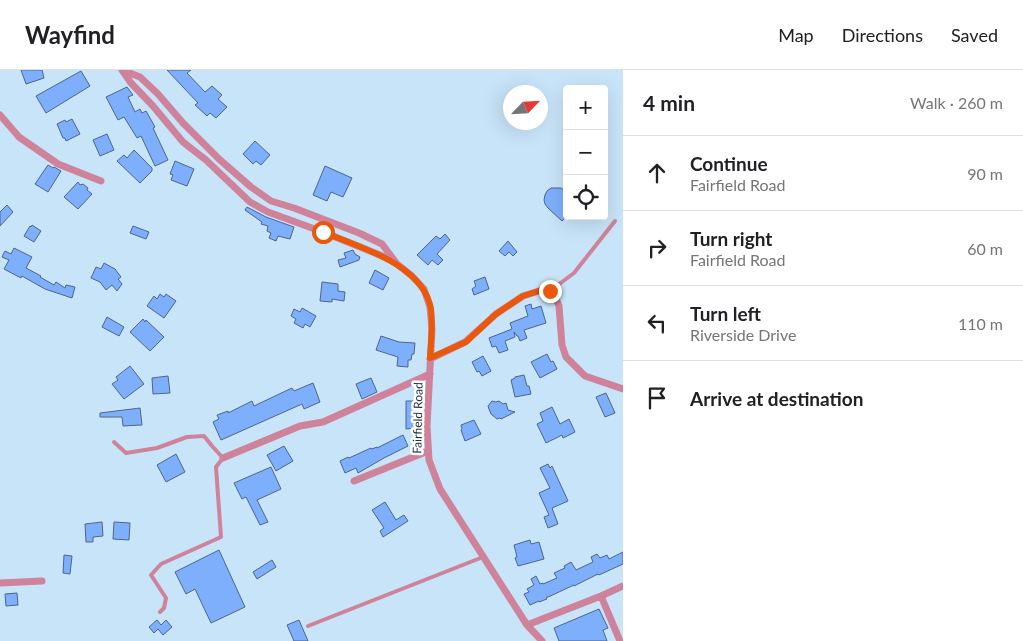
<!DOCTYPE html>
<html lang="en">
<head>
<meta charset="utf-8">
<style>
  :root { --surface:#fff; --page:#f6f6f6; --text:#202124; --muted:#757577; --line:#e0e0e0 }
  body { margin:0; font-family:Lato,sans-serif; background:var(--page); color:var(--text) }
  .controls { position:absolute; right:15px; top:15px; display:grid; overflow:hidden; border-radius:5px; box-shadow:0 5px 20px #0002 }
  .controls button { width:45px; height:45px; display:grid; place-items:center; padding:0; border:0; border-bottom:1px solid var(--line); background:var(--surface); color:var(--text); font:25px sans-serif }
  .compass { position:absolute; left:503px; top:15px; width:45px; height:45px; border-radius:50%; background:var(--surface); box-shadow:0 5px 20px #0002; rotate:65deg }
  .stop { position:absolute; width:15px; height:15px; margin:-11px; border:4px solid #ea580c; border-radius:50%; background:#fff }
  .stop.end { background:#ea580c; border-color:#fff; box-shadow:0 1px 5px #0008 }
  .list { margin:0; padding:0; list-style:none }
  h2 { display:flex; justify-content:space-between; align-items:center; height:65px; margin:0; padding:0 20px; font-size:21px }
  h2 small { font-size:16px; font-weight:400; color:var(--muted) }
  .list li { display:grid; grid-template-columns:32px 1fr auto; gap:15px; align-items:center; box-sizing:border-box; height:75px; padding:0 20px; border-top:1px solid var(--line) }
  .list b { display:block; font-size:19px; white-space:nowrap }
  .list p { margin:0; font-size:16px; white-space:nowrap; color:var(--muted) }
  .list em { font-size:16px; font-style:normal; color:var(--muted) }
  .icon { flex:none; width:28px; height:28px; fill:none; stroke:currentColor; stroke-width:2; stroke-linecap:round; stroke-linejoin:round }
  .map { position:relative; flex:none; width:623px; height:571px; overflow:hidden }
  header { display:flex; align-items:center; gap:30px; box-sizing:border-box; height:70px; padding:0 25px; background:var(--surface); border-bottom:1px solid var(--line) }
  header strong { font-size:24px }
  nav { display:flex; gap:28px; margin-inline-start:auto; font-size:18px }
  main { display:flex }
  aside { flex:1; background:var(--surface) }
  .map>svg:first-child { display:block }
</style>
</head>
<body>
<header>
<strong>Wayfind</strong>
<nav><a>Map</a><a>Directions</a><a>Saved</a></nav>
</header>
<main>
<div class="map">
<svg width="623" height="571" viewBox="0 0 623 571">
  <rect width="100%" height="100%" fill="#c8e4f8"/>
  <path fill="#7eaffd" stroke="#4d658b" d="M21,0H42L44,8L26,14Z
    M167,0H191L187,3L205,22L212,16L222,25L218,29L227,37L216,48L210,43L207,46L195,35L198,33Z
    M81,1L90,16L46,43L36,26Z
    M127,17L133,25L128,27L135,42L140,39L142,43L146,41L155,57L153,58L168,90L155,96L141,66L137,68L124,47L118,50L106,27Z
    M72,49L80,64L66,71L65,68H63L57,54L65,50L66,52Z
    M107,64L114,80L100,86L93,70Z
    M255,71L270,85L261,95L256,91L253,94L243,84Z
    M134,80L152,98V101L140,113L117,91L124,85L127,88Z
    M175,91L194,99L187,116L171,110L173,105L170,104Z
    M48,95L53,98L54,97L61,101L48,122L35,114Z
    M325,96L352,108L343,127L331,122L327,131L313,125Z
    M78,112L80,115L83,114L88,118L87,120L92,124L78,139L64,127Z
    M551,118H561L567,122V146L562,151L548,138L545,134L544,130L545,125L547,121Z
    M7,135L13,142L0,156V142Z
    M247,137L266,147L294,157L290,169L278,166L276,171L269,168L271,163L267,161L268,156L261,154L262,152L245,140Z
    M32,155L41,161L34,172L24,166L30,156L31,157Z
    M133,156L149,162L146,169L130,163Z
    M445,164L450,170L437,184L443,190L438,195L432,190L428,195L417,185L436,166L440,169Z
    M508,171L517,182L513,186L509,182L505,186L499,181Z
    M14,178L32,187L26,198L41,206L40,207L54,215L56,212L65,218L66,215L75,217L72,228L45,219L22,206L21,208L4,199L9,190L2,187L5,181L11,184Z
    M353,180L355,184L360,187L359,190L340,197L338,190L346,188L344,183Z
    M104,193L115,199L121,207L118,209L122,214L117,221L112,215L106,220L100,212L91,208L96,197L101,199Z
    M375,200L389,208L383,220L369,213Z
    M485,207L489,219L474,225L472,219L476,216L474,211Z
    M322,212L338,214V221L345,222L344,231L332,229V232L320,231Z
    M160,224L164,227L166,224L176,231L164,248L147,236L154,226L157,229Z
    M531,234L532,239L541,236L546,253L524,260L527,268L520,271L518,266H517L514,262L515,267L505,271L508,280L499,283L496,276L492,277L489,268L512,259L510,253L528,246L525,236Z
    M302,238L316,246L310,257L305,254L303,258L294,253L296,249L291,246L294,239L300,242Z
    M107,247L124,257L119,266L102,257Z
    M143,249L145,252L146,250L164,267L150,281L130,262Z
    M381,266L399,272L415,273L414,284H412L411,290H408V297L397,296L398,287L376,280Z
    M547,284L551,292L553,291L557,299L540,308L531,292Z
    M483,286L491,301L482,306L479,301L477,302L472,292Z
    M130,296L144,314L124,329L112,314L118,310L116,307Z
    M524,305L527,316H529L531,324L515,327L511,310L515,308V307Z
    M168,306L170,323L153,324L152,308Z
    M371,308L377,322L362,329L356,314Z
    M313,313L320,332L304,339L302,334L221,370L213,352L219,349L217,345L228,341V343L252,331L254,336L292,318L294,321Z
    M606,323L615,343L605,347L596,327Z
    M406,331H415L416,358L406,359Z
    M492,331L496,332L499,331L503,334L506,333L508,340L515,342L501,349L500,348L497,349L491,344L489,339L488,336Z
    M552,337L560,354L569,349L575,362L563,368L562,365L546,373L537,354L543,351L540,343Z
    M140,338L142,355L123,356L122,347H100V343Z
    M474,350L481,364L465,371L461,360L462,359L461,355Z
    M403,365L408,376L384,388L358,403L356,398L345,403L340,391L348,387L349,388L371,378L372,379L377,377V378Z
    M284,376L293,391L276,401L267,385Z
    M176,384L185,402L166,412L157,395Z
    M548,394L550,398L552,396L568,431L552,438L558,454L548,458L544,447L549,445L539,423L550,418L540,398Z
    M271,397L281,419L257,430L268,452L260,455L246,427L242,429L234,413Z
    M385,432L396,450L404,445L408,451L383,467L380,461L384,458L372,440Z
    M102,452L103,466L93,467V472H86L85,454Z
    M114,452L130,453L129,470L113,469Z
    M530,470L531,474L539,472L544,489L518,496L515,488L517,487L514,475Z
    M219,480L245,537L211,553L195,519L186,524L175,502Z
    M623,482V494L599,505L598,504L574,516V515L546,528L547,529L539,532V531L530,535L524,524L529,522L527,519L534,515L531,509L536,506L540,514L543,513V514L557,508L554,503L565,498L564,496L571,492L576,500L593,492L591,487L597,484L600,488L607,485L609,489Z
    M64,485L72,486L70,504L63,503Z
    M272,490L276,497L257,509L253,502Z
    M17,523L18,535L6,536L5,524Z
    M599,539L608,558L603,560L607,571H559L554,558Z
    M157,550L161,555L166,550L172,557L163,565L158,559L154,563L149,557Z
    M299,550L308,571H294L287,555Z"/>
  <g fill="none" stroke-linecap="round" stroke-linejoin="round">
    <path stroke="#cf839b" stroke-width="4" d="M550,221L574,203L615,151
      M114,372L126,383L157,378L187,367L204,366L212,376L223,388L216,397L221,467L161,494L151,505L166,528L164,538L160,542
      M308,556L483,487"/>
    <path stroke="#cf839b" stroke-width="7" d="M122,0L140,7L158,24L183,53L219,89L251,117L271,131L294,138L359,163L382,174L397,194L412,206L424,219L430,237L432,259L427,356L429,390L440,419L527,555L542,571
      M122,0L131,13L153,36L183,72L206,90L250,132L268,142L323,162L380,185L395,192
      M0,45L19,67L58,94L101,111
      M430,289L465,272L496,244L523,226L542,220L550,221L555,226L559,236L562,275L566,287L585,306L623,319
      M223,388L300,356L323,352L430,304
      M354,411L428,381
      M0,513L42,511
      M601,526L620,571
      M527,555L601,526L623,516"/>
  </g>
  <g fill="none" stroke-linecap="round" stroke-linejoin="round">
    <path stroke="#ea580c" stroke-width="6" d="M323,162C359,177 423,194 431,239C433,255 431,272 430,288L466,272L496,244L523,226L542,220L550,221"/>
  </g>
  <g text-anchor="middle" stroke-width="5" stroke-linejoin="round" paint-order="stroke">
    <g font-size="12" fill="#1a2d3a" stroke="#fff">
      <text transform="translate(418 348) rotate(-89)" y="4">Fairfield Road</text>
    </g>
  </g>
</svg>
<div class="controls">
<button>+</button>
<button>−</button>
<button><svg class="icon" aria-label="locate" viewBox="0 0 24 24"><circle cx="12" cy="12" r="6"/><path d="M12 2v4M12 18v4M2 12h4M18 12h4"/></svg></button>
</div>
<svg class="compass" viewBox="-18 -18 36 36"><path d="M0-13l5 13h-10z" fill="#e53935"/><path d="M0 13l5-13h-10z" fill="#757577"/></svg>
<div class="stop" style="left:323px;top:162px"></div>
<div class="stop end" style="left:550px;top:221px"></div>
</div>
<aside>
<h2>4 min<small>Walk · 260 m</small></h2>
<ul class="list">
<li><svg class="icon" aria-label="ahead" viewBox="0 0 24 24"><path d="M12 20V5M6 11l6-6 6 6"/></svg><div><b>Continue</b><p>Fairfield Road</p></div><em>90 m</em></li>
<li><svg class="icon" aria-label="right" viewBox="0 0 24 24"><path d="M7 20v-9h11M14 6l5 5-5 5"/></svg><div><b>Turn right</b><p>Fairfield Road</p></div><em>60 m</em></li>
<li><svg class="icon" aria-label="left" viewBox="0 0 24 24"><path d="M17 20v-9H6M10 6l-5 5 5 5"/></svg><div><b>Turn left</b><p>Riverside Drive</p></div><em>110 m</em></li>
<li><svg class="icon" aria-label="arrive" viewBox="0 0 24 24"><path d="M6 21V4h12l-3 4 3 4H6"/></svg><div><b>Arrive at destination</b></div></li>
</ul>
</aside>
</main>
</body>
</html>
